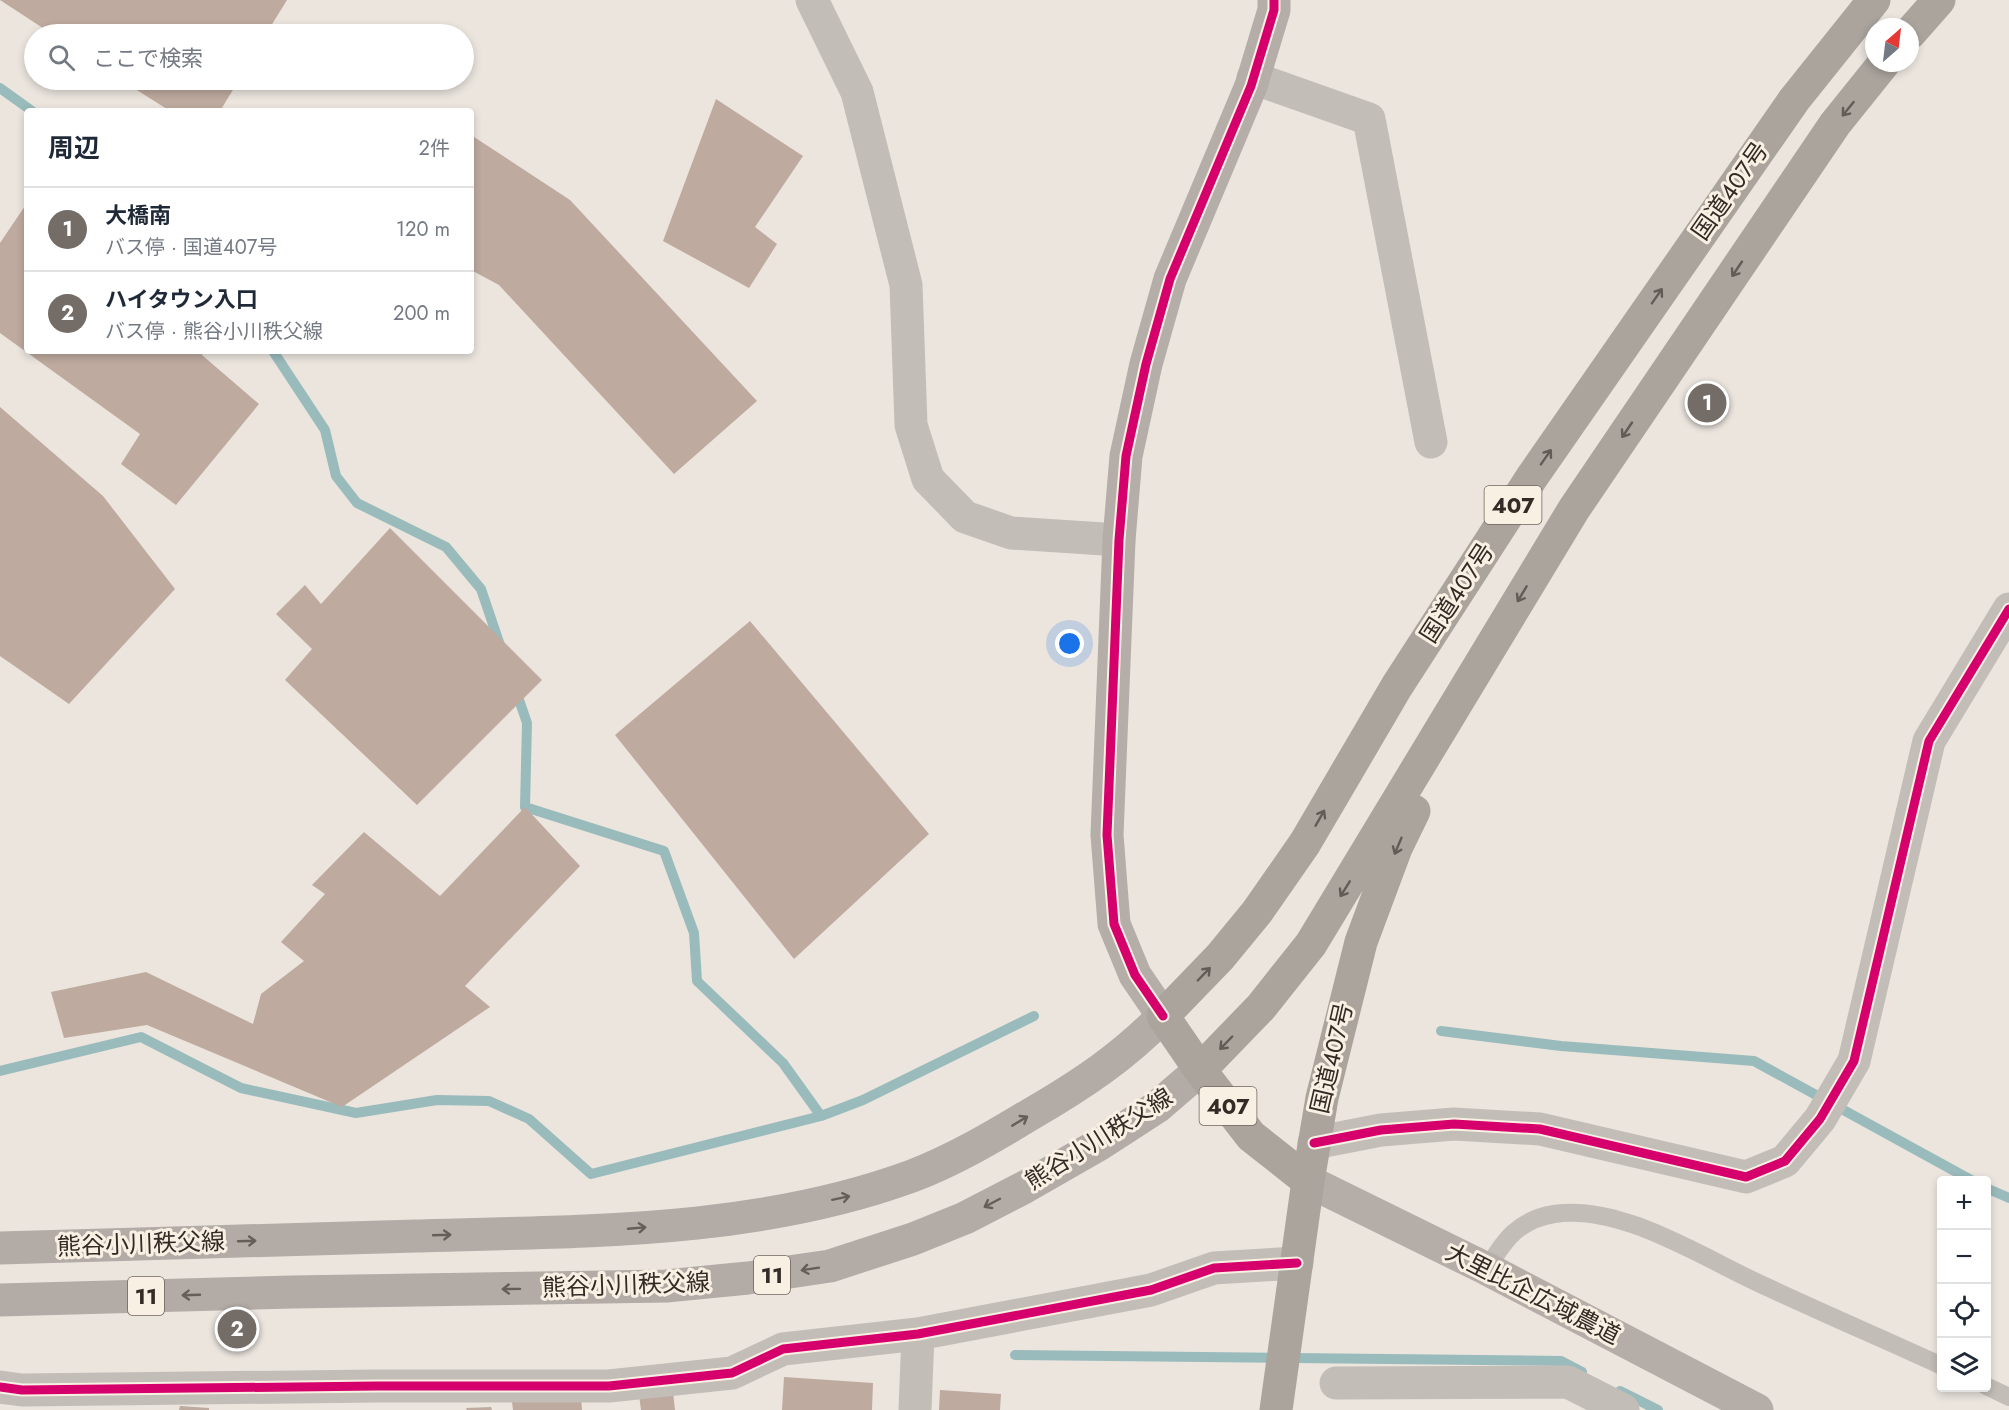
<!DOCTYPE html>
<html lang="ja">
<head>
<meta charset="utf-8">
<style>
  :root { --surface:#fff; --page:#f6f6f7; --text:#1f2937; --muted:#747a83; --line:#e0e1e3; --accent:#746c66 }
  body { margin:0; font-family:Jost,"Noto Sans JP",sans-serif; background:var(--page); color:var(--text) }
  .controls { position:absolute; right:18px; bottom:18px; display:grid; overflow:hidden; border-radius:6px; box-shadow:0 3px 9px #0003 }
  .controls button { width:54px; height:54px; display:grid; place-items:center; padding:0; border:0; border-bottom:2px solid var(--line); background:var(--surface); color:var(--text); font:30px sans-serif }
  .compass { position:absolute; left:1865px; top:18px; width:54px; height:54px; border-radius:50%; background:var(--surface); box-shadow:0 3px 9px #0003; rotate:28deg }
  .you { position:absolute; left:1070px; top:644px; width:21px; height:21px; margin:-15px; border:4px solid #fff; border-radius:50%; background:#1a73e8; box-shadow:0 0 0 9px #1a73e833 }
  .badge { display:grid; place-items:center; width:39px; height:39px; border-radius:50%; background:var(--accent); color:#fff; font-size:20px; font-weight:700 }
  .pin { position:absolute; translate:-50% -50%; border:3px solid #fff; box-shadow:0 2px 6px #0006 }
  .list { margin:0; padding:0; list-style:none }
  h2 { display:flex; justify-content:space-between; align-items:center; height:78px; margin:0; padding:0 24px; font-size:26px }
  h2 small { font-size:20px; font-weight:400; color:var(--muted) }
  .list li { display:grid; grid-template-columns:39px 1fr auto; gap:18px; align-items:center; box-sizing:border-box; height:84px; padding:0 24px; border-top:2px solid var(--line) }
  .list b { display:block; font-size:22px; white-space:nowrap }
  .list p { margin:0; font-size:20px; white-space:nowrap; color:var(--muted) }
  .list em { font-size:20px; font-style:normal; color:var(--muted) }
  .icon { flex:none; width:33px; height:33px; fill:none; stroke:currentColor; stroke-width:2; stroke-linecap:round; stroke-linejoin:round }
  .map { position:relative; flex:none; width:2009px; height:1410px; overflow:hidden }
  .search { position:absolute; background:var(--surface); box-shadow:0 3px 9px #0003; left:24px; top:24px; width:450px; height:66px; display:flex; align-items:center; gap:15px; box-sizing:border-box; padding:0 21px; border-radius:33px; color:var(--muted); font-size:22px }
  .panel { position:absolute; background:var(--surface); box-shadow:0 3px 9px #0003; left:24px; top:108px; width:450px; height:246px; border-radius:6px }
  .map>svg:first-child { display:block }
</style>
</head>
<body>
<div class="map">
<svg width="2009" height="1410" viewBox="0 0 2009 1410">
  <rect width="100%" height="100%" fill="#ebe5de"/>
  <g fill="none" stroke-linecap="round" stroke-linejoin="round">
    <path stroke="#9abbbc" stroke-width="10" d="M0,88L32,111
      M273,351L325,430L336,476L357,503L446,547L481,589L501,648
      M515,688L527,723L525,807L664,851L694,933L697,981L783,1063L821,1116
      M1441,1031L1561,1046L1754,1061L1971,1180
      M0,1071L141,1037L241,1088L356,1113L437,1100L489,1101L529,1119L591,1174L821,1116L863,1100L1034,1016
      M1986,1188L2009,1198
      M1015,1355L1561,1361L1582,1372
      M1620,1391L1658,1410"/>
  </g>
  <path fill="#beaa9f" d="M0,0H287L266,34H52Z
    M121,80H239L220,111H170Z
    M716,99L803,156L755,227L777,244L749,288L663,241Z
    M471,135L570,200L757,401L674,474L499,285L471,270Z
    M27,203V351H204L202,355L259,404L176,505L121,464L140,434L0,333V243Z
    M0,407L103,496L175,589L69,704L0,656Z
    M390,528L542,680L417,805L285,680L312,649L276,614L305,585L321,604Z
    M750,621L929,834L794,959L615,735Z
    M525,807L580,866L465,986L490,1007L342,1107L147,1025L64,1038L51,992L146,972L253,1024L261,994L304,961L281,942L325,894L312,885L364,832L440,896Z
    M784,1377L873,1383L872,1410H782Z
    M940,1390L1001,1394L1000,1410H939Z
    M673,1392L675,1410H641L639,1395Z
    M581,1397L582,1410H513L512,1402Z
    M180,1406L209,1408V1410H179Z
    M491,1407L492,1410H467L466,1408Z"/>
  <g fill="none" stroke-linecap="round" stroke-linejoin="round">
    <path stroke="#c3bdb7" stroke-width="18" d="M1487,1269C1504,1240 1518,1220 1554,1214C1622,1203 1706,1260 1767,1287C1825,1314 1883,1339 1942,1366
      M1986,1386L2009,1397"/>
    <path stroke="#c3bdb7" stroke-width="33" d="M812,0L857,92L906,285L911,425L928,479L965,517L1011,533L1119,540
      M1253,78L1369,119L1431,442
      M1314,1143L1381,1130L1454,1124L1540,1129L1746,1177L1785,1161L1820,1119L1854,1061L1929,741L2009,609
      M1336,1383L1568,1382L1623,1410
      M0,1387L22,1390L377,1386H609L732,1373L783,1349L918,1334L1151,1290L1214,1268L1297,1263
      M915,1410L918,1334"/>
    <path stroke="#b4ada8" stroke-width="33" d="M1163,1016L1135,975L1114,924L1107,835L1119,540L1126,456L1146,364L1170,279L1251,86L1274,10V0
      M1308,1181L1487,1269L1757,1410"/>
    <path stroke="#b2aba6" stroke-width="33" d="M0,1248C139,1244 277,1240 416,1236C582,1231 754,1234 912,1176C954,1160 993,1137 1031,1114C1081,1085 1123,1057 1163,1016
      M0,1300L292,1292L666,1286L748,1278L830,1266L913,1239L965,1218L1025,1187L1100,1144L1157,1107L1200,1070"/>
    <path stroke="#aaa49d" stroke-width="33" d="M1910,33L1939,0
      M1200,1070L1261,1007L1311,944L1574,509L1835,124L1884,63
      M1308,1181L1251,1136L1200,1070L1163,1016L1220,957L1257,912L1305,843L1397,686L1532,477L1794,100L1874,0
      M1276,1410L1308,1181L1322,1098L1361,942L1396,848L1414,811"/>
    <g stroke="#f9f0e4" stroke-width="13">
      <path id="cycleway" d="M1163,1016L1135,975L1114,924L1107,835L1119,540L1126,456L1146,364L1170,279L1251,86L1274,10V0
        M1314,1143L1381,1130L1454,1124L1540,1129L1746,1177L1785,1161L1820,1119L1854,1061L1929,741L2009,609
        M0,1387L22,1390L377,1386H609L732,1373L783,1349L918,1334L1151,1290L1214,1268L1297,1263"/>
    </g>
    <use href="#cycleway" stroke="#d6006c" stroke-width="9"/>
  </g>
  <defs><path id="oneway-shaft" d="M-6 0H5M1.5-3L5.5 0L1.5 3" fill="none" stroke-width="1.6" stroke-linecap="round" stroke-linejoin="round" transform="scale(1.5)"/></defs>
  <g stroke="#635b56">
    <use href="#oneway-shaft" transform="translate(1848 109) rotate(129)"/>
    <use href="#oneway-shaft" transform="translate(1737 269) rotate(124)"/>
    <use href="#oneway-shaft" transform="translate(1657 296) rotate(-55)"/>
    <use href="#oneway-shaft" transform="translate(1627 430) rotate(124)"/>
    <use href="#oneway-shaft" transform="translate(1546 457) rotate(-55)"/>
    <use href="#oneway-shaft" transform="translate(1522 594) rotate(121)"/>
    <use href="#oneway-shaft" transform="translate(1320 818) rotate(-60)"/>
    <use href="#oneway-shaft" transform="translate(1398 846) rotate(113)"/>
    <use href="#oneway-shaft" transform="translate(1345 889) rotate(122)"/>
    <use href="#oneway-shaft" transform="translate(1204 974) rotate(-46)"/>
    <use href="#oneway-shaft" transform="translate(1226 1043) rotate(134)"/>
  </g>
  <g stroke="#665e59">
    <use href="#oneway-shaft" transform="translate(1020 1121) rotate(-31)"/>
    <use href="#oneway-shaft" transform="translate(841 1198) rotate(-12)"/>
    <use href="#oneway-shaft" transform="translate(992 1203) rotate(152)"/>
    <use href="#oneway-shaft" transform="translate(637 1228) rotate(-5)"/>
    <use href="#oneway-shaft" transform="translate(442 1235) rotate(-2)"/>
    <use href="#oneway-shaft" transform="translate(247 1241) rotate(-2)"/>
    <use href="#oneway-shaft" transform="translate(810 1269) rotate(171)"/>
    <use href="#oneway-shaft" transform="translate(511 1289) rotate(179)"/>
    <use href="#oneway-shaft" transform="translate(191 1295) rotate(178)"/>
  </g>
  <g text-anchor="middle" stroke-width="6" stroke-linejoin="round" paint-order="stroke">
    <g fill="#f9f0e4" stroke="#6f665f" stroke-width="1.5">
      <rect x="1484.5" y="486" width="57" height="38" rx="4.5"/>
      <rect x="1199.5" y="1087" width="57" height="38" rx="4.5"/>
      <rect x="754" y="1256" width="36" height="38" rx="4.5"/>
      <rect x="128" y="1277" width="36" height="38" rx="4.5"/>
    </g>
    <g font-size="22" font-weight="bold" fill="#342b26">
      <text x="1513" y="513">407</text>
      <text x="1228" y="1114">407</text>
      <text x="772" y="1283">11</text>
      <text x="146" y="1304">11</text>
    </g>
    <g font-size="24" fill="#342b26" stroke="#f9f0e4">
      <text transform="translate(1730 191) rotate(-55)" y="8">国道407号</text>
      <text transform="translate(1457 593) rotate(-57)" y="8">国道407号</text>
      <text transform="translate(1332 1058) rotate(-77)" y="8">国道407号</text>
      <text transform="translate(1099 1139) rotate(-32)" y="8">熊谷小川秩父線</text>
      <text transform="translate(141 1244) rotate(-2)" y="8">熊谷小川秩父線</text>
      <text transform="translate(626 1285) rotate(-2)" y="8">熊谷小川秩父線</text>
      <text transform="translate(1533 1294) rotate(27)" y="8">大里比企広域農道</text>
    </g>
  </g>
</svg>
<div class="controls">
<button>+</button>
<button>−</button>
<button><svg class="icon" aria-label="locate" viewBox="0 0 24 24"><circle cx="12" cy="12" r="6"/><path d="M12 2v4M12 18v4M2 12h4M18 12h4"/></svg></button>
<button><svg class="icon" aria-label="layers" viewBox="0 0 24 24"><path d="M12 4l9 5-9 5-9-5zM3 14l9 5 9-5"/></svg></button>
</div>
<svg class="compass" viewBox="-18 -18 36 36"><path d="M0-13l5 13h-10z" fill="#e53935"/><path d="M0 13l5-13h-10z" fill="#747a83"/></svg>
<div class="you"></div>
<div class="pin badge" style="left:1707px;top:403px">1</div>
<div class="pin badge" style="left:237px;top:1329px">2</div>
<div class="search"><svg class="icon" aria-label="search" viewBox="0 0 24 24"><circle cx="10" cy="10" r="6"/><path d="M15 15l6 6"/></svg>ここで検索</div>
<section class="panel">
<h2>周辺<small>2件</small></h2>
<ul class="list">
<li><span class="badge">1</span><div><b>大橋南</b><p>バス停 · 国道407号</p></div><em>120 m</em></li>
<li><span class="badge">2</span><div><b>ハイタウン入口</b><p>バス停 · 熊谷小川秩父線</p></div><em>200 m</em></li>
</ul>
</section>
</div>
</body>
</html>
